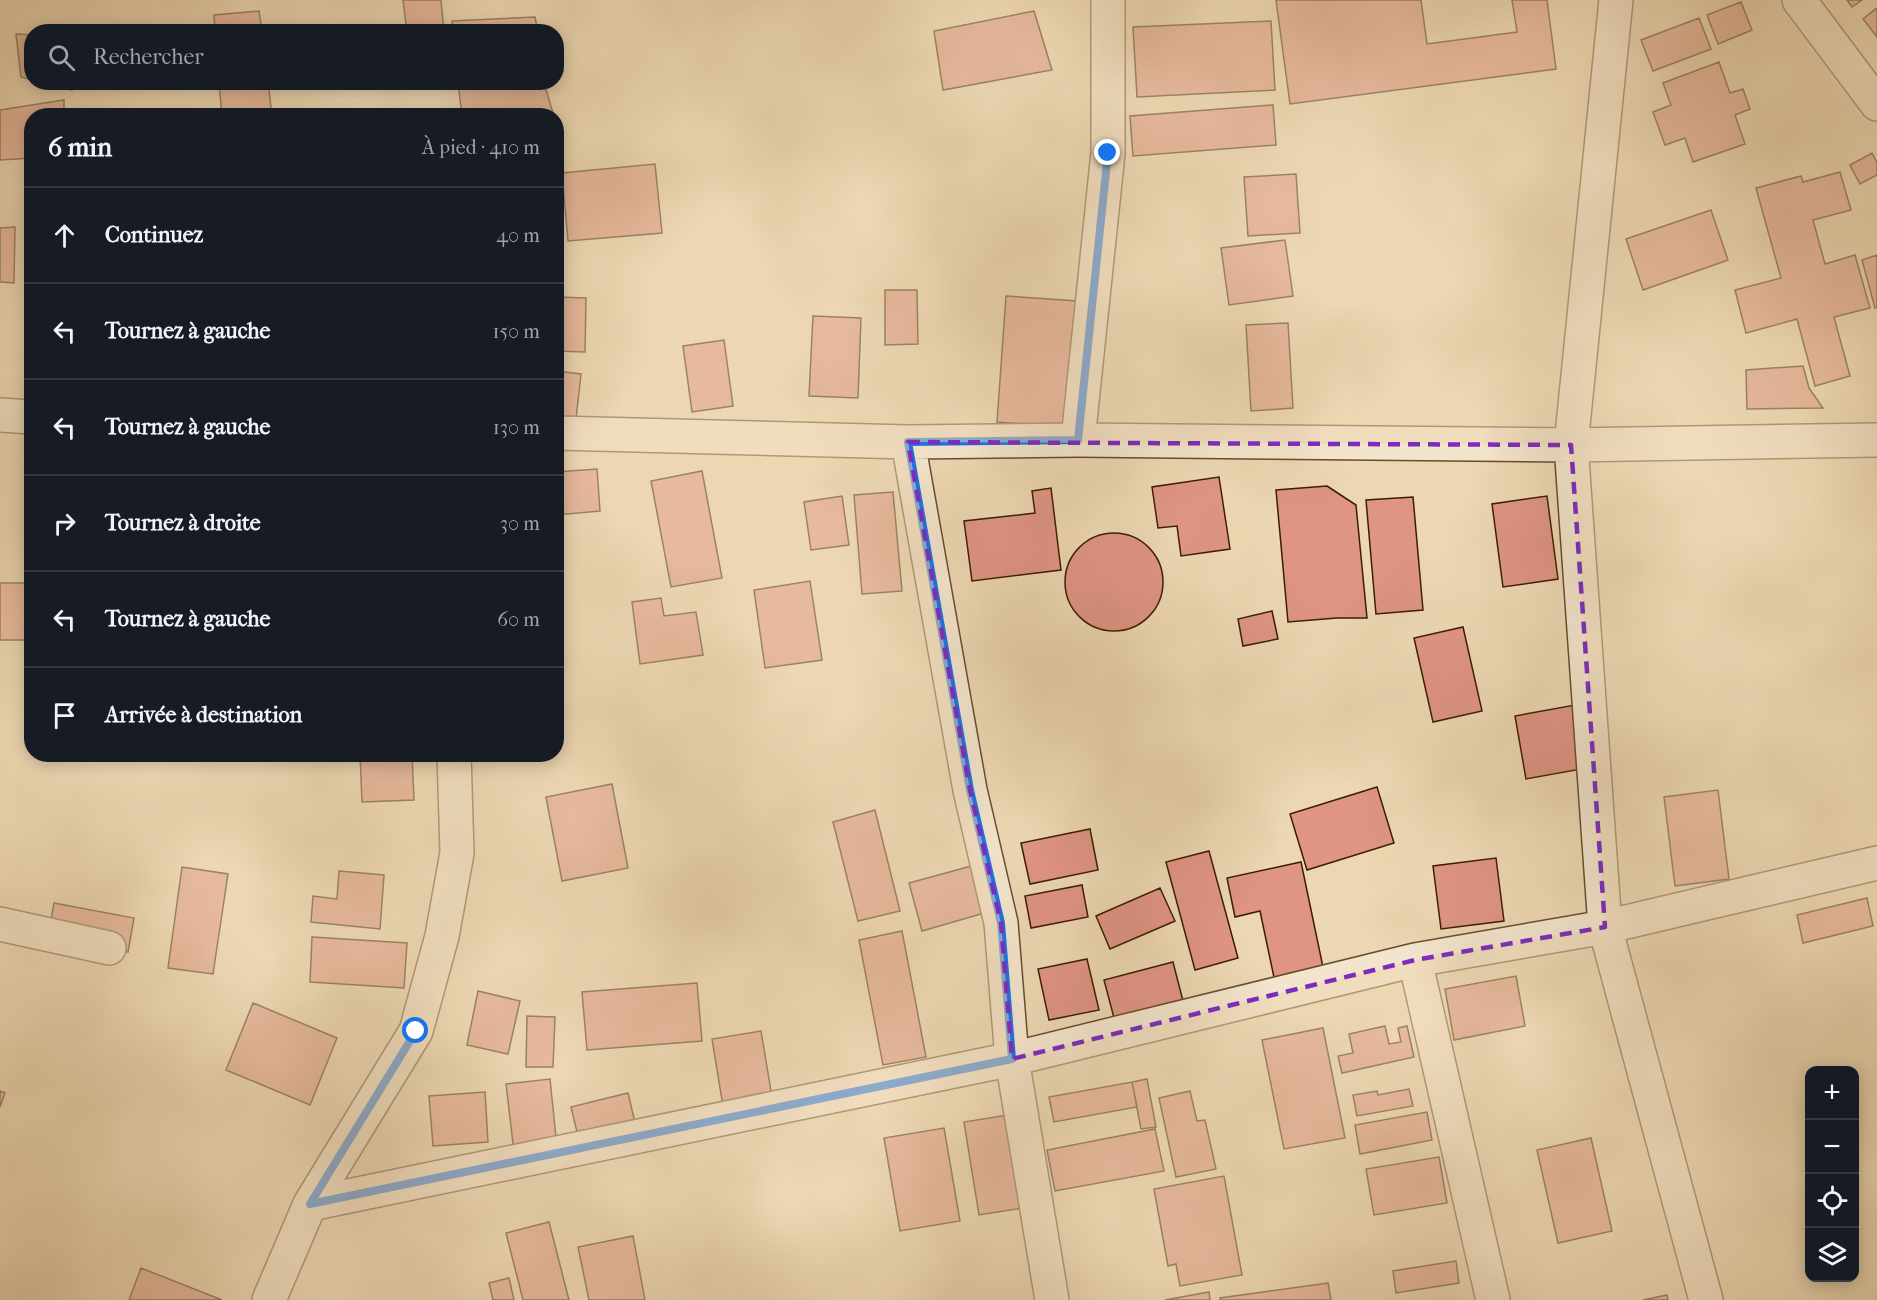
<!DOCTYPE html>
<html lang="fr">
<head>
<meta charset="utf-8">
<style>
  :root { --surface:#171b24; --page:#20242c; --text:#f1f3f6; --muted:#9ea1a6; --line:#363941 }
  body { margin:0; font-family:"IM FELL French Canon",serif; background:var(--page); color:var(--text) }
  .controls { position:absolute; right:18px; bottom:18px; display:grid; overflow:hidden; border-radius:12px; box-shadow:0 3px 15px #0003 }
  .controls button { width:54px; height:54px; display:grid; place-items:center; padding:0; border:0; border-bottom:2px solid var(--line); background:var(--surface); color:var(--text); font:30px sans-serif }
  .stop { position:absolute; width:18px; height:18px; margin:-14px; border:4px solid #1a73e8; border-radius:50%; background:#fff }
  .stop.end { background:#1a73e8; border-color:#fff; box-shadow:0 2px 6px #0008 }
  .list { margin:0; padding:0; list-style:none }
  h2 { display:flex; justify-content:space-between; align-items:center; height:78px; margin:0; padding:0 24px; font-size:26px }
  h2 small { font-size:20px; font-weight:400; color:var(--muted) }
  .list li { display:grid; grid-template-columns:39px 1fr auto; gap:18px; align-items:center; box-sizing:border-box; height:96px; padding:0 24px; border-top:2px solid var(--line) }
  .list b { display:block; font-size:22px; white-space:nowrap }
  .list em { font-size:20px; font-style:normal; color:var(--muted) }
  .icon { flex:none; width:33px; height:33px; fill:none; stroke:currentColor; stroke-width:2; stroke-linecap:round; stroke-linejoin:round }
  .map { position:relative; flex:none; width:1877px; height:1300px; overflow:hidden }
  .search { position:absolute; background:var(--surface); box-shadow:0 3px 15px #0003; left:24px; top:24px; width:540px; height:66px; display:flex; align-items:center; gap:15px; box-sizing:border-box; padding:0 21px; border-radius:24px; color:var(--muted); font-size:22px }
  .panel { position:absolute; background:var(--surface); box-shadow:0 3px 15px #0003; left:24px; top:108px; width:540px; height:654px; border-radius:24px }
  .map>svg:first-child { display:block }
</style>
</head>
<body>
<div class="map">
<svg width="1877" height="1300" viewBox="0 0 1877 1300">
  <rect width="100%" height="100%" fill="#ecd7b2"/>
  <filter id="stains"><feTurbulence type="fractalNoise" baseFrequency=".00333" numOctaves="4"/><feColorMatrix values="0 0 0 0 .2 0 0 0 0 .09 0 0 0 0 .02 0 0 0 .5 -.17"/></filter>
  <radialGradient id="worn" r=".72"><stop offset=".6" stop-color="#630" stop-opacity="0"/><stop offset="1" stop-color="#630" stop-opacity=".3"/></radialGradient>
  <path fill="#df9484" stroke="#3b1e01" stroke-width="1.5" d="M403,0H441L444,32H407Z
    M1276,0H1421L1427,44L1517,32L1512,0H1547L1556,69L1290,104Z
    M1847,0H1862L1852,7Z
    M1741,2L1752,30L1718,44L1707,15Z
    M1877,8V37L1863,19Z
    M259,11L262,32H215L214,15Z
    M1034,11L1052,70L943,90L934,31Z
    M535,17L538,32H453L452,21Z
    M1699,18L1711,49L1653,71L1641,40Z
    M1271,21L1275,90L1137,97L1133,27Z
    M16,34L32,35V80L21,77Z
    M1719,62L1730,93L1743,89L1750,109L1735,115L1745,144L1693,162L1685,138L1665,145L1653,112L1671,105L1663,83Z
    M43,82H73L72,90Z
    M219,82H268L272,116H222Z
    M458,82L544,83L553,113L532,116H462Z
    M64,100V116H32V158L0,160V110Z
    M1273,105L1276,145L1133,156L1130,116Z
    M1872,153L1877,163V175L1860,184L1850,165Z
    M655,164L662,233L568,241L562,173Z
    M1840,172L1851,210L1813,220L1825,264L1855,255L1870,308L1834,317L1850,376L1815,386L1797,319L1746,333L1735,290L1781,278L1756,188L1801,176L1803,182Z
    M1296,174L1300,233L1248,236L1244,177Z
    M1711,210L1728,260L1643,290L1626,239Z
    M15,227L14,283L0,282V228Z
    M1285,240L1293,296L1229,305L1221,248Z
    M1877,255V307L1875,308L1862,260Z
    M885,290H917L918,344L885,345Z
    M1006,296L1077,301L1068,427L997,422Z
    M556,297L586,298L585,352L556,351Z
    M813,316L861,318L858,398L809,396Z
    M1288,323L1293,408L1251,411L1246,325Z
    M724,340L733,406L692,412L683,346Z
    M1803,366L1809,388L1823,408L1747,409L1746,370Z
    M556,371L581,374L575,428L556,426Z
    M597,469L600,511L556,515V472Z
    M702,471L722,578L671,587L651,481Z
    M1219,477L1230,549L1181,556L1177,526L1158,528L1152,487Z
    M1327,486L1356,505L1367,618H1337L1288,622L1276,490Z
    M1051,488L1061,570L972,581L964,521L1035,513L1032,491Z
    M893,492L902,591L862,594L854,495Z
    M842,496L849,545L811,550L804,502Z
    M1547,496L1558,579L1503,587L1492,504Z
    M1413,497L1423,610L1376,614L1366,500Z
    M1065 582a49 49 0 1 1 98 0a49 49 0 1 1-98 0Z
    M810,581L822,660L765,668L754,590Z
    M0,583H29V640H0Z
    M661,598L664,616L696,612L703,655L640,664L632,602Z
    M1272,611L1278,639L1243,646L1238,619Z
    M1463,627L1482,711L1433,722L1414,638Z
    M1575,705L1587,768L1526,779L1515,716Z
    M360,754H412L414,800L362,802Z
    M612,784L628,868L562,881L546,797Z
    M1377,787L1394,843L1307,870L1290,814Z
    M1718,790L1729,879L1675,886L1664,797Z
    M875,810L900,911L858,921L833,822Z
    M1090,829L1098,870L1030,884L1021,843Z
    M1209,851L1238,958L1195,970L1166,862Z
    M1496,858L1504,921L1441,929L1433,866Z
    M1301,862L1324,972L1275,982L1260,911L1235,917L1227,878Z
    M975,865L988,912L922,931L909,883Z
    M182,867L228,874L213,974L168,968Z
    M339,871L384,875L380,929L311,922L313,896L337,899Z
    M1082,885L1088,917L1031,928L1025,896Z
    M1160,888L1175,921L1110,949L1096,916Z
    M1867,898L1873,926L1803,943L1797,915Z
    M54,903L134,918L128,952L48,937Z
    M902,931L926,1057L883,1065L859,940Z
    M312,937L407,943L404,988L310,982Z
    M1087,959L1099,1010L1049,1020L1038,969Z
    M1173,962L1183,1001L1114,1018L1104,980Z
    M1516,976L1525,1026L1454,1040L1445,989Z
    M697,983L702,1041L587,1050L582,992Z
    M478,991L520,1001L508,1054L467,1045Z
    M253,1003L337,1038L310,1105L226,1070Z
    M527,1016L555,1017L553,1067H526Z
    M1385,1026L1389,1044L1401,1042L1398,1028L1407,1026L1414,1057L1342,1073L1338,1056L1353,1053L1349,1034Z
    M1323,1028L1345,1138L1284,1149L1262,1040Z
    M761,1031L772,1097L723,1106L712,1039Z
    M550,1079L557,1147L514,1152L506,1084Z
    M1147,1079L1156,1127L1141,1129L1132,1082Z
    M1132,1082L1137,1107L1054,1122L1049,1097Z
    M1409,1089L1413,1106L1357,1116L1353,1095L1377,1091L1378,1095Z
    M0,1091L5,1093L0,1107Z
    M1190,1091L1197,1121L1205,1120L1216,1169L1176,1177L1159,1098Z
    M485,1092L488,1142L433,1146L429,1096Z
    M628,1093L636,1127L579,1140L571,1107Z
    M1427,1112L1432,1140L1360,1154L1355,1125Z
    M1008,1115L1023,1208L979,1215L964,1122Z
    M944,1128L960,1221L900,1231L884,1138Z
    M1155,1129L1164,1171L1055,1191L1047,1150Z
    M1591,1138L1612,1231L1558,1243L1537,1150Z
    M1439,1157L1447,1203L1374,1215L1366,1169Z
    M1224,1176L1242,1275L1180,1286L1176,1264L1168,1266L1154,1189Z
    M549,1222L569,1300H523L506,1233Z
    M633,1236L645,1300H589L578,1247Z
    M1456,1261L1459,1283L1396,1293L1393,1271Z
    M141,1268L222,1300H129Z
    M509,1278L514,1300H493L489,1283Z
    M1328,1283L1331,1300H1220V1298Z
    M1209,1292L1210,1300H1165Z
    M1667,1295L1668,1300H1643Z"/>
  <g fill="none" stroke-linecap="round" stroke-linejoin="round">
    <g stroke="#674c2d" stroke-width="36">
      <path id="street" d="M1616,0L1571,445L1605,927L1706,1300
        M1799,0L1877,104
        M0,415L32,417
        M556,433L908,442L1078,440L1571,445L1877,440
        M1078,440L1108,153V0
        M908,442L970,790L1001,923L1012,1059L1052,1300
        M0,924L109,948
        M1415,960L1493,1300
        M310,1204L1012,1059L1415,960L1605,927L1877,863
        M269,1300L310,1204L416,1031L442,936L457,853L454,754"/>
    </g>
    <use href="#street" stroke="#f3e5cd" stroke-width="33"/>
  </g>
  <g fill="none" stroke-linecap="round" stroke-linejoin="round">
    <path stroke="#1a73e8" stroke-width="8" d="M416,1031L310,1204L1012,1059L1001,923L970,790L908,442L1078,440L1108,153"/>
  </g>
  <path d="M0 0H1877V1300H0ZM908,442L1571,445L1605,927L1415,960L1012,1059L1001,923L970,790Z" fill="#ecd7b2" fill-opacity=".55" fill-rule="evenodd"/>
  <path fill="none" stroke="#7b2cbf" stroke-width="4.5" stroke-dasharray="12 8" stroke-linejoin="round" d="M908,442L1571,445L1605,927L1415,960L1012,1059L1001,923L970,790Z"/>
  <rect width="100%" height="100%" filter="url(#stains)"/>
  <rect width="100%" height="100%" fill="url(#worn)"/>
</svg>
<div class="controls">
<button>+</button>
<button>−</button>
<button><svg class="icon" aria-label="locate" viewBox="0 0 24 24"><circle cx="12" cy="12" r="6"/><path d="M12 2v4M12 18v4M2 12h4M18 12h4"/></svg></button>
<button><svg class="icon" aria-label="layers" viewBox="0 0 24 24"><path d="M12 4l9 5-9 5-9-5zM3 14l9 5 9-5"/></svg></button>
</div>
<div class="stop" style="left:416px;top:1031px"></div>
<div class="stop end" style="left:1108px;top:153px"></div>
<div class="search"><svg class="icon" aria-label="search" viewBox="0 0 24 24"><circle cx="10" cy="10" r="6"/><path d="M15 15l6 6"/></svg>Rechercher</div>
<section class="panel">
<h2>6 min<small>À pied · 410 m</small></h2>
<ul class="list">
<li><svg class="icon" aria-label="ahead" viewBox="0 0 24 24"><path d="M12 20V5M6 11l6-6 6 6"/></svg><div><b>Continuez</b></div><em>40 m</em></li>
<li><svg class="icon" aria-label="left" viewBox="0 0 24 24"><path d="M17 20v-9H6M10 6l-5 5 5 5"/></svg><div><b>Tournez à gauche</b></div><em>150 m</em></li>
<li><svg class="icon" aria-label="left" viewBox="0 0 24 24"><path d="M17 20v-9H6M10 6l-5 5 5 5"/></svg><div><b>Tournez à gauche</b></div><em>130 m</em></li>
<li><svg class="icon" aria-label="right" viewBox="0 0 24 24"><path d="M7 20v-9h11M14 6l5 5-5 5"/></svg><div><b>Tournez à droite</b></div><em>30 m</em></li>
<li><svg class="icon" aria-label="left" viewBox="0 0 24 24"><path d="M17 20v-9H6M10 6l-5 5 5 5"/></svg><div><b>Tournez à gauche</b></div><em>60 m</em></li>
<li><svg class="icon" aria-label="arrive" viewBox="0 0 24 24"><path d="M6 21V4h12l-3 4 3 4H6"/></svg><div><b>Arrivée à destination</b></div></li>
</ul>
</section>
</div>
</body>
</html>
